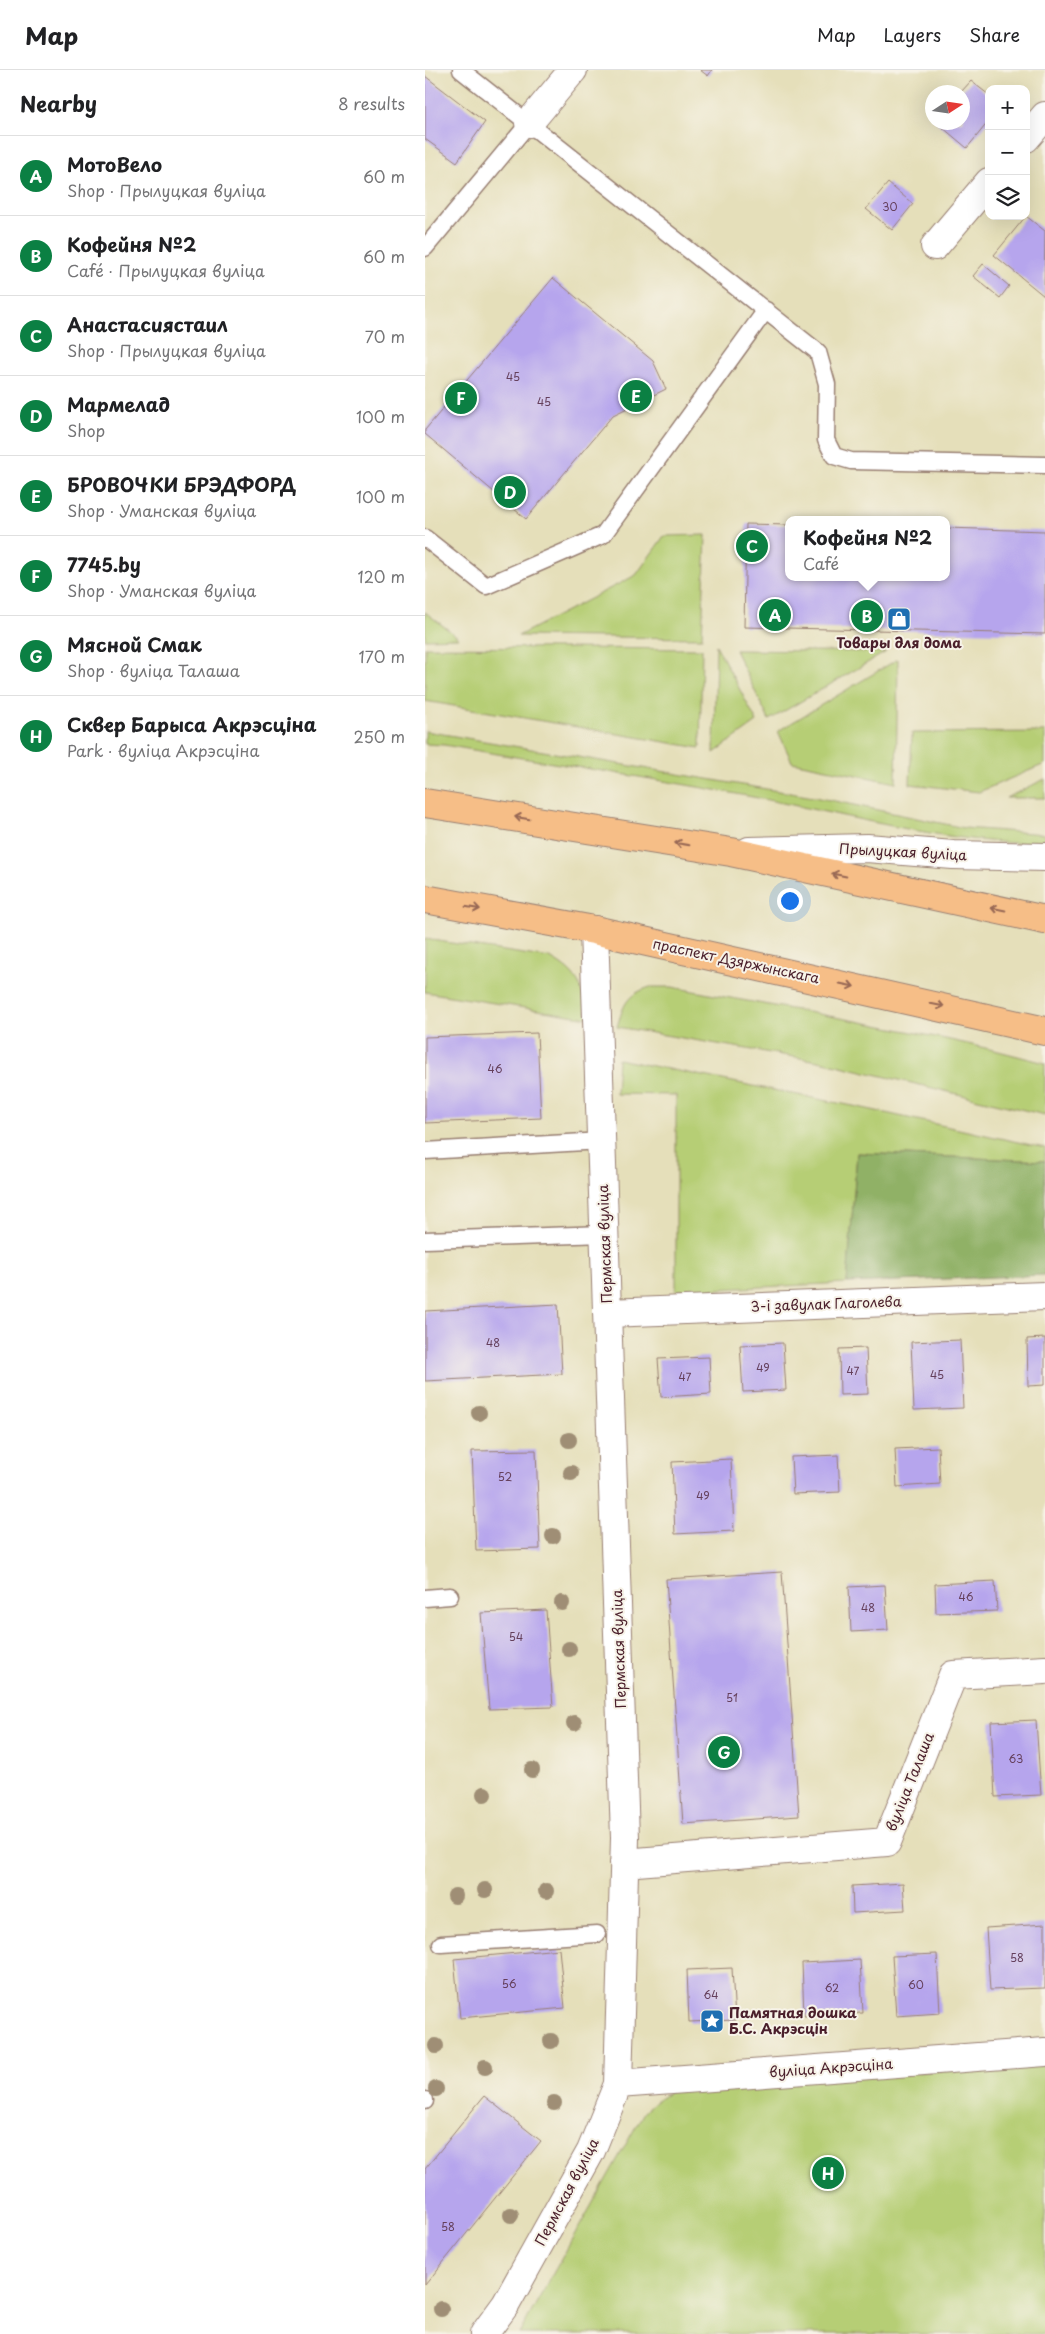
<!DOCTYPE html>
<html lang="en">
<head>
<meta charset="utf-8">
<style>
  :root { --surface:#fff; --page:#f6f6f6; --text:#202124; --muted:#757577; --line:#e0e0e0; --accent:#0b8043 }
  body { margin:0; font-family:"Playpen Sans",sans-serif; background:var(--page); color:var(--text) }
  .controls { position:absolute; right:15px; top:15px; display:grid; overflow:hidden; border-radius:10px; box-shadow:0 5px 20px #0002 }
  .controls button { width:45px; height:45px; display:grid; place-items:center; padding:0; border:0; border-bottom:1px solid var(--line); background:var(--surface); color:var(--text); font:25px sans-serif }
  .compass { position:absolute; left:500px; top:15px; width:45px; height:45px; border-radius:50%; background:var(--surface); box-shadow:0 5px 20px #0002; rotate:78deg }
  .you { position:absolute; left:364px; top:830px; width:18px; height:18px; margin:-12px; border:4px solid #fff; border-radius:50%; background:#1a73e8; box-shadow:0 0 0 8px #1a73e833 }
  .badge { display:grid; place-items:center; width:32px; height:32px; border-radius:50%; background:var(--accent); color:#fff; font-size:16px; font-weight:700 }
  .pin { position:absolute; translate:-50% -50%; border:2px solid #fff; box-shadow:0 1px 5px #0006 }
  .popup { position:absolute; left:360px; top:446px; width:165px; height:65px; box-sizing:border-box; display:grid; place-content:center; border-radius:10px; background:var(--surface); filter:drop-shadow(0 1px 4px #0005); font-size:16px; white-space:nowrap; color:var(--muted) }
  .popup b { font-size:19px; color:var(--text) }
  .popup::after { content:''; position:absolute; left:50%; top:100%; margin-left:-10px; border:10px solid transparent; border-top-color:var(--surface) }
  .list { margin:0; padding:0; list-style:none }
  h2 { display:flex; justify-content:space-between; align-items:center; height:65px; margin:0; padding:0 20px; font-size:21px }
  h2 small { font-size:16px; font-weight:400; color:var(--muted) }
  .list li { display:grid; grid-template-columns:32px 1fr auto; gap:15px; align-items:center; box-sizing:border-box; height:80px; padding:0 20px; border-top:1px solid var(--line) }
  .list b { display:block; font-size:19px; white-space:nowrap }
  .list p { margin:0; font-size:16px; white-space:nowrap; color:var(--muted) }
  .list em { font-size:16px; font-style:normal; color:var(--muted) }
  .icon { flex:none; width:28px; height:28px; fill:none; stroke:currentColor; stroke-width:2; stroke-linecap:round; stroke-linejoin:round }
  .map { position:relative; flex:none; width:620px; height:2264px; overflow:hidden }
  header { display:flex; align-items:center; gap:30px; box-sizing:border-box; height:70px; padding:0 25px; background:var(--surface); border-bottom:1px solid var(--line) }
  header strong { font-size:24px }
  nav { display:flex; gap:28px; margin-inline-start:auto; font-size:18px }
  main { display:flex }
  aside { flex:1; background:var(--surface) }
  .map>svg:first-child { display:block }
</style>
</head>
<body>
<header>
<strong>Map</strong>
<nav><a>Map</a><a>Layers</a><a>Share</a></nav>
</header>
<main>
<aside>
<h2>Nearby<small>8 results</small></h2>
<ul class="list">
<li><span class="badge">A</span><div><b>МотоВело</b><p>Shop · Прылуцкая вуліца</p></div><em>60 m</em></li>
<li><span class="badge">B</span><div><b>Кофейня №2</b><p>Café · Прылуцкая вуліца</p></div><em>60 m</em></li>
<li><span class="badge">C</span><div><b>Анастасиястаил</b><p>Shop · Прылуцкая вуліца</p></div><em>70 m</em></li>
<li><span class="badge">D</span><div><b>Мармелад</b><p>Shop</p></div><em>100 m</em></li>
<li><span class="badge">E</span><div><b>БРОВОЧКИ БРЭДФОРД</b><p>Shop · Уманская вуліца</p></div><em>100 m</em></li>
<li><span class="badge">F</span><div><b>7745.by</b><p>Shop · Уманская вуліца</p></div><em>120 m</em></li>
<li><span class="badge">G</span><div><b>Мясной Смак</b><p>Shop · вуліца Талаша</p></div><em>170 m</em></li>
<li><span class="badge">H</span><div><b>Сквер Барыса Акрэсціна</b><p>Park · вуліца Акрэсціна</p></div><em>250 m</em></li>
</ul>
</aside>
<div class="map">
<svg width="620" height="2264" viewBox="0 0 620 2264">
  <rect width="100%" height="100%" fill="#f7f3e8"/>
  <filter id="ink" filterUnits="userSpaceOnUse"><feTurbulence type="fractalNoise" baseFrequency=".02" numOctaves="2"/><feDisplacementMap in="SourceGraphic" scale="10" xChannelSelector="R" yChannelSelector="G"/><feConvolveMatrix kernelMatrix="1 2 1 2 8 2 1 2 1" color-interpolation-filters="sRGB"/></filter>
  <filter id="wash" filterUnits="userSpaceOnUse"><feTurbulence type="fractalNoise" baseFrequency=".0096" numOctaves="4" result="noise"/><feDisplacementMap in="SourceGraphic" scale="20" xChannelSelector="R" yChannelSelector="G"/><feGaussianBlur stdDeviation="1.12" result="paint"/><feColorMatrix in="noise" values="0 0 0 0 0 0 0 0 0 0 0 0 0 0 0 0 0 1.4 0 .05"/><feComposite in="paint" operator="in"/></filter>
  <g filter="url(#wash)">
    <rect width="100%" height="100%" fill="#e5dfba"/>
    <path fill="#b6ce74" stroke="#807650" d="M281,465L277,568L93,566L211,505L239,466Z
      M0,542L34,568L0,569Z
      M291,575L332,652L289,683Z
      M0,577L277,579L275,678L0,631Z
      M310,580L461,582L344,650Z
      M473,589L471,713L367,692L353,661Z
      M0,661L400,729L539,758L620,764V774C525,774 426,746 333,728C229,708 123,693 19,675L0,674Z
      M620,662V694L554,722L485,714L487,663Z
      M620,709V728H581Z
      M0,869L125,888C155,905 157,916 163,948L0,922Z
      M225,917H247C371,941 498,960 620,993V1045L399,992L192,957C199,934 201,925 225,917Z
      M193,989L433,1037L620,1078V1091L432,1083L422,1213L251,1221V1025L191,1024Z
      M620,1994V2264H94L219,2042L230,2032L251,2018Z"/>
    <path fill="#90b166" stroke="#6d6848" d="M432,1083L620,1091V1205L422,1213Z"/>
    <g id="blocks">
      <path fill="#b6a5ed" d="M275,0H287L283,6Z
        M0,6L60,52L32,92L0,69Z
        M546,11L564,25V51L542,78L511,52H538L536,22Z
        M463,113L488,134L467,160L441,139Z
        M601,146L620,161L619,226L569,185Z
        M558,194L584,216L575,228L548,206Z
        M128,208L228,291L241,319L188,345L101,449L0,364V360Z
        M321,454L363,455V507H521V458L620,461V564L319,557Z
        M112,963L116,1048L0,1053V967Z
        M133,1234L137,1304L0,1311V1241Z
        M620,1268V1315L603,1316L602,1269Z
        M535,1270L538,1338L489,1340L486,1272Z
        M358,1273L361,1320L318,1322L315,1275Z
        M441,1278L443,1324L415,1325L414,1279Z
        M284,1287L286,1324L236,1327L233,1289Z
        M513,1377L515,1414L472,1417L470,1379Z
        M111,1380L115,1479L51,1481L47,1381Z
        M413,1385L415,1422L368,1424L366,1387Z
        M306,1389L309,1461L250,1464L247,1392Z
        M357,1502L374,1746L258,1754L241,1509Z
        M570,1511L572,1541L511,1543L510,1514Z
        M460,1515L463,1560L426,1562L424,1517Z
        M121,1540L128,1637L64,1639L56,1543Z
        M611,1650L616,1725L570,1727L566,1652Z
        M478,1813L480,1840L428,1843L427,1816Z
        M620,1854V1918L565,1920L561,1858Z
        M134,1879L140,1938L35,1948L29,1889Z
        M512,1884L515,1943L471,1946L467,1886Z
        M435,1890L438,1943L379,1946L377,1893Z
        M307,1898L310,1950L264,1952L262,1900Z
        M59,2026L116,2071L0,2215V2099Z"/>
    </g>
  </g>
  <g filter="url(#ink)">
    <use href="#blocks" fill-opacity="0" stroke="#987f72" stroke-width="1"/>
    <g fill="none" stroke-linecap="round" stroke-linejoin="round">
      <g stroke="#987f72" stroke-width="19">
        <path id="service" d="M36,0L393,282L402,314L401,370L409,386L426,391L620,395
          M0,178L104,53
          M0,468L61,516L178,465L341,240
          M0,1081L177,1071
          M0,1170L180,1164
          M0,1528L25,1526
          M16,1874L172,1864
          M0,2031V2030"/>
      </g>
      <g stroke="#987f72" stroke-width="30">
        <path id="minor" d="M104,53L148,0
          M601,68L620,46
          M510,176L564,112
          M324,781L442,778L528,785L620,787
          M182,1243L620,1226
          M199,1793L462,1772L528,1605L620,1600
          M193,2014L620,1982
          M59,2264L81,2234L166,2081L193,2014L200,1768L169,860"/>
      </g>
      <g stroke="#987f72" stroke-width="30">
        <path id="primary" d="M0,733L306,782L620,850
          M0,829L169,860L620,961"/>
      </g>
      <use href="#service" stroke="#fff" stroke-width="16"/>
      <use href="#minor" stroke="#fff" stroke-width="28"/>
      <use href="#primary" stroke="#f6be87" stroke-width="28"/>
    </g>
    <g fill="#9f8e75">
      <circle cx="54" cy="1343" r="8"/>
      <circle cx="144" cy="1370" r="8"/>
      <circle cx="146" cy="1403" r="8"/>
      <circle cx="128" cy="1466" r="8"/>
      <circle cx="137" cy="1533" r="8"/>
      <circle cx="144" cy="1579" r="8"/>
      <circle cx="149" cy="1653" r="8"/>
      <circle cx="107" cy="1700" r="8"/>
      <circle cx="59" cy="1724" r="8"/>
      <circle cx="60" cy="1820" r="8"/>
      <circle cx="121" cy="1821" r="8"/>
      <circle cx="30" cy="1826" r="8"/>
      <circle cx="126" cy="1971" r="8"/>
      <circle cx="11" cy="1976" r="8"/>
      <circle cx="60" cy="1997" r="8"/>
      <circle cx="11" cy="2019" r="8"/>
      <circle cx="129" cy="2033" r="8"/>
      <circle cx="86" cy="2145" r="8"/>
      <circle cx="16" cy="2239" r="8"/>
    </g>
    <defs><path id="oneway-shaft" d="M-6 0H5M1.5-3L5.5 0L1.5 3" fill="none" stroke-width="1.6" stroke-linecap="round" stroke-linejoin="round" transform="scale(1.25)"/></defs>
    <g stroke="#976754">
      <use href="#oneway-shaft" transform="translate(97 748) rotate(-171)"/>
      <use href="#oneway-shaft" transform="translate(257 774) rotate(-171)"/>
      <use href="#oneway-shaft" transform="translate(414 805) rotate(-168)"/>
      <use href="#oneway-shaft" transform="translate(48 838) rotate(9)"/>
      <use href="#oneway-shaft" transform="translate(573 839) rotate(-168)"/>
      <use href="#oneway-shaft" transform="translate(422 915) rotate(12)"/>
      <use href="#oneway-shaft" transform="translate(512 935) rotate(12)"/>
    </g>
  </g>
  <defs>
    <g id="shop-square" transform="scale(1.25)"><rect x="-9" y="-9" width="18" height="18" rx="4" fill="#1f6fb2" stroke="#f7f3e8"/><path d="M-5-2.5h2.3a2.7 3.5 0 0 1 5.4 0H5L5.5 6h-11ZM-1.5-2.5h3a1.5 2.3 0 0 0-3 0Z" fill="#fff"/></g>
    <g id="sight-square" transform="scale(1.25)"><rect x="-9" y="-9" width="18" height="18" rx="4" fill="#1f6fb2" stroke="#f7f3e8"/><path d="M0-6L1.8-2.2L6-1.7L2.9 1.2L3.7 5.4L0 3.3L-3.7 5.4L-2.9 1.2L-6-1.7L-1.8-2.2Z" fill="#fff"/></g>
  </defs>
  <g fill-rule="evenodd">
    <use href="#shop-square" x="474" y="549"/>
    <use href="#sight-square" x="287" y="1951"/>
  </g>
  <g text-anchor="middle" stroke-width="4" stroke-linejoin="round" paint-order="stroke">
    <g font-size="11" fill="#65405c">
      <text x="465" y="141">30</text>
      <text x="88" y="311">45</text>
      <text x="119" y="336">45</text>
      <text x="70" y="1003">46</text>
      <text x="68" y="1277">48</text>
      <text x="338" y="1302">49</text>
      <text x="428" y="1305">47</text>
      <text x="512" y="1309">45</text>
      <text x="260" y="1311">47</text>
      <text x="80" y="1411">52</text>
      <text x="278" y="1430">49</text>
      <text x="541" y="1531">46</text>
      <text x="443" y="1542">48</text>
      <text x="91" y="1571">54</text>
      <text x="307" y="1632">51</text>
      <text x="591" y="1693">63</text>
      <text x="592" y="1892">58</text>
      <text x="84" y="1918">56</text>
      <text x="491" y="1919">60</text>
      <text x="407" y="1922">62</text>
      <text x="286" y="1929">64</text>
      <text x="23" y="2161">58</text>
    </g>
    <g font-size="14" font-weight="bold" fill="#4a1f2b" stroke="#f7f3e8">
      <text x="474" y="578">Товары для дома</text>
      <text x="304" y="1948" text-anchor="start">Памятная дошка<tspan x="304" dy="16">Б.С. Акрэсцін</tspan></text>
    </g>
    <g font-size="14" fill="#4a1f2b" stroke="#f7f3e8">
      <text transform="translate(478 782) rotate(3)" y="5">Прылуцкая вуліца</text>
      <text transform="translate(311 891) rotate(12)" y="5">праспект Дзяржынскага</text>
      <text transform="translate(180 1174) rotate(-92)" y="5">Пермская вуліца</text>
      <text transform="translate(401 1234) rotate(-2)" y="5">3-і завулак Глаголева</text>
      <text transform="translate(194 1579) rotate(-92)" y="5">Пермская вуліца</text>
      <text transform="translate(485 1712) rotate(-68)" y="5">вуліца Талаша</text>
      <text transform="translate(406 1998) rotate(-4)" y="5">вуліца Акрэсціна</text>
      <text transform="translate(142 2122) rotate(-62)" y="5">Пермская вуліца</text>
    </g>
  </g>
</svg>
<div class="controls">
<button>+</button>
<button>−</button>
<button><svg class="icon" aria-label="layers" viewBox="0 0 24 24"><path d="M12 4l9 5-9 5-9-5zM3 14l9 5 9-5"/></svg></button>
</div>
<svg class="compass" viewBox="-18 -18 36 36"><path d="M0-13l5 13h-10z" fill="#e53935"/><path d="M0 13l5-13h-10z" fill="#757577"/></svg>
<div class="you"></div>
<div class="pin badge" style="left:350px;top:545px">A</div>
<div class="pin badge" style="left:442px;top:546px">B</div>
<div class="popup"><b>Кофейня №2</b>Café</div>
<div class="pin badge" style="left:327px;top:476px">C</div>
<div class="pin badge" style="left:85px;top:422px">D</div>
<div class="pin badge" style="left:211px;top:326px">E</div>
<div class="pin badge" style="left:36px;top:328px">F</div>
<div class="pin badge" style="left:299px;top:1682px">G</div>
<div class="pin badge" style="left:403px;top:2103px">H</div>
</div>
</main>
</body>
</html>
